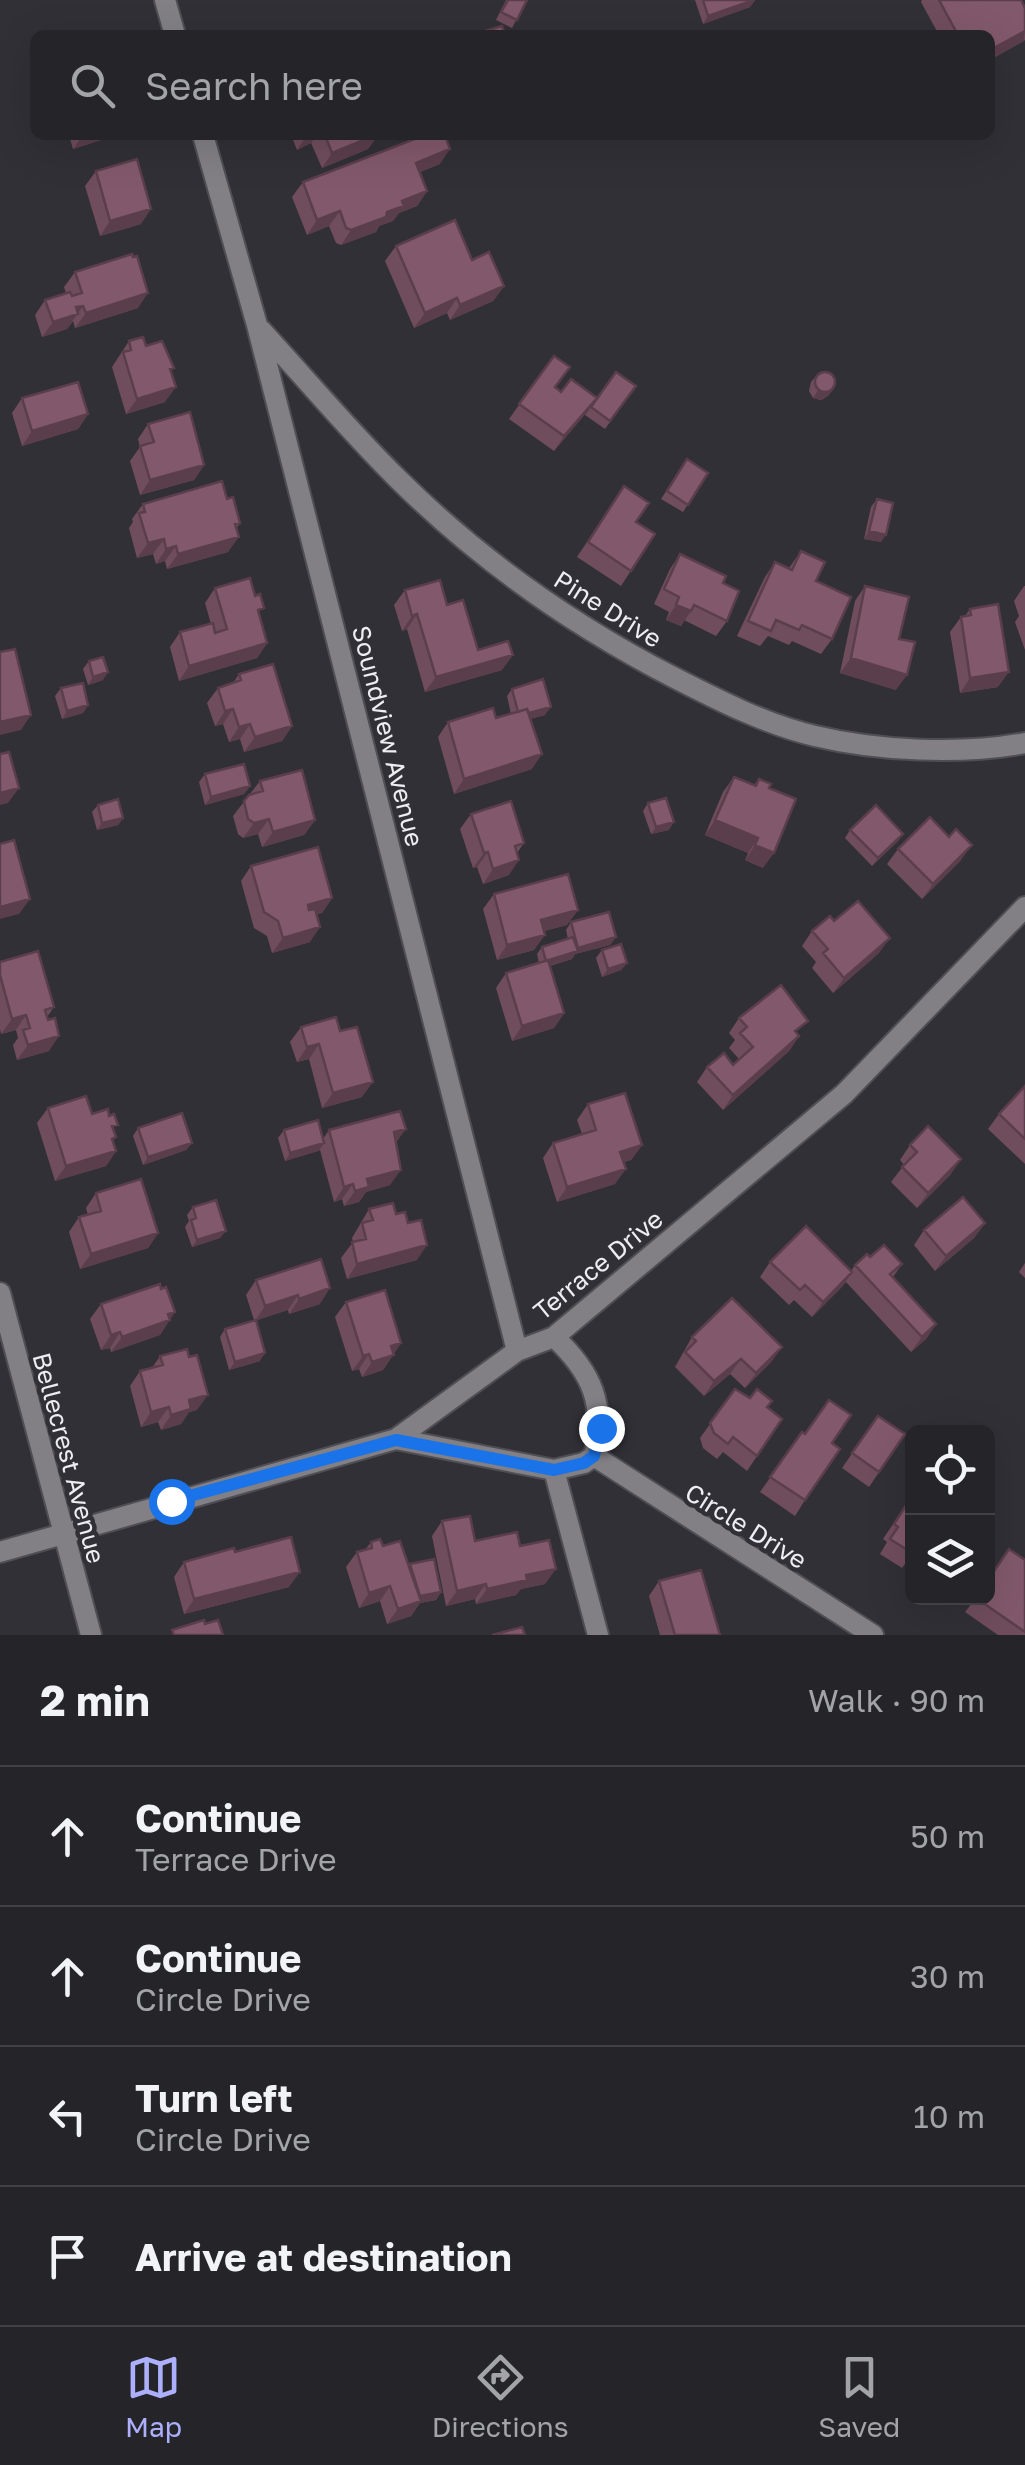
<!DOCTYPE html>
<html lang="en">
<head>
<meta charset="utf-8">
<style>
  :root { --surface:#252429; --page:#2d2c31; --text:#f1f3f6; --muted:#a3a4a8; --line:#424146; --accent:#acaffb }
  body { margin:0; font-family:"Golos Text",sans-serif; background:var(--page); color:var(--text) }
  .controls { position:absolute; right:30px; bottom:30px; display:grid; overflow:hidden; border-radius:15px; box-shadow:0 10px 40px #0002 }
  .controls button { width:90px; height:90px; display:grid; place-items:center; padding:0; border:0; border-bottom:2px solid var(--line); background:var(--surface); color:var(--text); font:50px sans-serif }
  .stop { position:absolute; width:30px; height:30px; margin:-22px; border:8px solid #1a73e8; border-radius:50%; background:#fff }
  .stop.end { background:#1a73e8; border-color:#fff; box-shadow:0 2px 10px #0008 }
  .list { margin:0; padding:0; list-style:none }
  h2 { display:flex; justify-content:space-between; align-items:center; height:130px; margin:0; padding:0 40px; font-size:42px }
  h2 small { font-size:32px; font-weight:400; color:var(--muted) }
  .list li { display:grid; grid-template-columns:65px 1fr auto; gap:30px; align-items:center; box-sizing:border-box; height:140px; padding:0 40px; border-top:2px solid var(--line) }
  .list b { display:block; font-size:38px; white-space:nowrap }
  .list p { margin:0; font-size:32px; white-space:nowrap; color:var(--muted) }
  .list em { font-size:32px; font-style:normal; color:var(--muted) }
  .icon { flex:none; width:55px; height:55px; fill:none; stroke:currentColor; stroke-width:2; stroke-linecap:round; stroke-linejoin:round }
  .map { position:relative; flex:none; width:1025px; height:1635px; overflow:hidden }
  .search { position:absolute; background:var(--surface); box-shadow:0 10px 40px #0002; left:30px; right:30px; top:30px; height:110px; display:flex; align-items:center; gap:25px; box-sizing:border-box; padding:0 35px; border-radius:15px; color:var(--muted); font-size:38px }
  .sheet { height:690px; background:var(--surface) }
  nav { display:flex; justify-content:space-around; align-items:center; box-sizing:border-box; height:140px; border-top:2px solid var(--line); background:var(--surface); font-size:28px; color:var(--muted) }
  nav a { display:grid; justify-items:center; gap:5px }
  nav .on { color:var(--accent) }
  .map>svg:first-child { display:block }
</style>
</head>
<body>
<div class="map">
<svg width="1025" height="1635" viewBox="0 0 1025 1635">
  <rect width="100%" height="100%" fill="#313037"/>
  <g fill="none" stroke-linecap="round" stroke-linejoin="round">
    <g stroke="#4f4e55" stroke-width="24">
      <path id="street" d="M165,0L175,35
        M203,135L257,325L517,1351
        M261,330C307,380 351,433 400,481C481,561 574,626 675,678C720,701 765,724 815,736C877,751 962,755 1025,743
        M0,1293L91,1635
        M396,1439L554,1470L584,1463L594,1456C606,1405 592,1372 554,1337
        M594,1456L873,1635
        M554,1470L598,1635
        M0,1552L396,1439L517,1351L554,1337L844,1094L1025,907"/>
    </g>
    <use href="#street" stroke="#828084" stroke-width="20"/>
  </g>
  <path fill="#704d5d" d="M506,0H527L512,28L496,20Z
    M695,0H755L750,7L703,24Z
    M922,0H1021L1025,8V40L990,60V35H939L921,2Z
    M69,135H109L107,138L73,149Z
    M291,135H378L368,149L322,168L311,143L297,150Z
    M440,164L420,172L427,191L417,206L399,213L393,221L379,226L376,232L341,245L336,243L329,226L307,235L292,197L303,182Z
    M96,171L141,224L100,236L85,186Z
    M396,246L472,260L504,286L493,301L450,320L447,313L414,328L385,261Z
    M75,272L138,308L75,328L73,321L67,329L42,337L35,315L45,300L66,293L64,287Z
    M129,341L146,346L171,371L165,402L126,414L112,367Z
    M554,356L555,387L586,413L554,451L509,419Z
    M616,372L636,386L605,429L585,415Z
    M817,375L834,388L828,396L821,400L813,398L809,391L811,382Z
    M22,398L88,414L78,429L22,446L12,413Z
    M148,424L204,465L194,480L140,495L130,461L140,447L138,439Z
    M687,459L708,473L683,512L661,499Z
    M624,486L636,522L655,534L621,586L577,557Z
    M227,499L240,523L236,529L228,552L167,569L165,561L156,564L153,554L137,558L129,528L133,522L132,519L143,504Z
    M877,499L881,542L864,539L871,507Z
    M801,551L816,581L832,639L821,654L792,641L789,645L768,636L760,646L737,636L765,577L775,562L789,568Z
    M680,554L723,583L727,621L716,636L684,620L681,626L666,620L669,612L654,604L670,569Z
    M865,586L899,639L896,690L840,673L855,601Z
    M1024,586H1025V650L1015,622L1019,616L1014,601Z
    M215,588L260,614L267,643L257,658L179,681L170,647L180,632L211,624L205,603Z
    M405,590L447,605L478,650L502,670L425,692L407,629L402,631L394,605Z
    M970,609L998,687L960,693L950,632L961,617L965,616Z
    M89,661L103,680L88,685L83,669Z
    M239,674L292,726L282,741L244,752L240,739L229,742L223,724L215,726L207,703L218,688L233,683Z
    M61,688L88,705L83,713L62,719L55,696Z
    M512,689L545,715L530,719L532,769L454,794L438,737L448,722L496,718L511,714L507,696Z
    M205,774L250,786L244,794L205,805L199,782Z
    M734,777L754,785L759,779L769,788L763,868L745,860L748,853L705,835L723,792Z
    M260,781L315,820L304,835L262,847L258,834L243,838L238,834L233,816Z
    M648,803L669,830L651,834L643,811Z
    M98,805L123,818L118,825L97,830L92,812Z
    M471,814L524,843L517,853L509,875L483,884L477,867L473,868L460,829Z
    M850,830L903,834L898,841L872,866L845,838Z
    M898,849L961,860L922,899L887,864Z
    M251,866L332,898L322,913L316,914L310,942L272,953L267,936L254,928L241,881Z
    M494,894L578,910L567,925L544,931L534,950L497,960L483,909Z
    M834,921L879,953L833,993L812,968L816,962L802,946L812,931Z
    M571,922L616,937L610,945L575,954L572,959L550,966L564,1013L554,1028L512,1041L496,988L506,973L539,963L537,954L542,947L568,939L566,930Z
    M602,950L627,963L621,970L602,977L596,958Z
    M0,962L54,1007L47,1017L49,1051L17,1060L13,1045L18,1038L16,1030L1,1034L0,1029Z
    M336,1017L362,1097L322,1108L309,1059L297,1062L290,1042L301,1027Z
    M739,1018L799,1036L789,1051L723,1110L697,1082L707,1067L733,1065L739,1059L729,1048L735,1040L729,1033Z
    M1025,1086V1164L988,1129L999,1114Z
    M588,1104L642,1145L631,1160L624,1162L615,1184L557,1202L543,1158L553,1143L582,1134L577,1120Z
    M48,1108L92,1114L114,1131L113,1141L116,1151L106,1166L55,1181L37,1123Z
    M138,1128L192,1143L186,1150L143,1165L133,1136Z
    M284,1130L323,1139L329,1130L396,1143L390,1185L366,1192L359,1202L344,1206L342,1199L334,1202L320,1150L285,1161L278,1138Z
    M910,1145L951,1174L917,1208L891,1182L904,1165L900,1160Z
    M96,1193L158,1233L148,1248L80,1269L69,1232L79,1217L88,1215L86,1208Z
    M193,1207L220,1238L192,1247L185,1227L189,1221L187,1215Z
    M369,1209L396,1214L417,1260L347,1279L341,1258L353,1242L352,1238Z
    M985,1223L974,1238L935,1271L914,1245L924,1230Z
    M870,1257L902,1264L893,1277L936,1324L926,1339L911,1352L846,1282L812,1317L794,1300L789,1305L760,1277L770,1262L851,1271L855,1265Z
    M1025,1263V1278L1019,1272Z
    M256,1280L320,1304L289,1314L288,1310L256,1320L260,1361L229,1370L220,1337L225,1329L254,1320L246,1295Z
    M346,1302L401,1343L383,1370L362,1377L359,1369L352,1371L335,1317Z
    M101,1304L170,1319L160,1335L111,1352L110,1348L101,1350L90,1319Z
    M692,1337L782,1347L771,1362L745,1388L730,1374L704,1396L675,1367Z
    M160,1356L197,1410L189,1412L181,1424L161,1430L158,1422L141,1427L130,1386L140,1371L152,1368Z
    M735,1389L782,1419L747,1471L723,1452L717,1459L703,1448L700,1438Z
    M878,1416L905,1434L869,1487L842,1468Z
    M802,1432L832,1443L805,1500L795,1516L760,1492Z
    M912,1496V1559L910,1557L902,1568L880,1554L887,1542L883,1539Z
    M442,1521L475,1541L520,1546L545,1584L521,1589L516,1595L476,1604L475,1599L446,1606L432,1536Z
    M371,1542L383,1546L441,1592L436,1600L420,1603L411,1616L387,1624L380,1601L359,1608L346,1567L357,1552L365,1550Z
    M235,1552L289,1587L184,1614L174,1577L184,1562Z
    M1025,1560V1635H998L965,1612L976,1598Z
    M659,1581L720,1635H660L649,1596Z"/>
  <path fill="#5b3e4c" d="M755,0L750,7L703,24L708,16Z
    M1025,31L1024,41L990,60V50Z
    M83,135H109L107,138L73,149Z
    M307,135H317L311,143L297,150Z
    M376,135H378L368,149L322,168L332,153Z
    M450,149L440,164L406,178L416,163Z
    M427,191L417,206L399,213L393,221L379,226L376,232L341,245L351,230L387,212L402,201Z
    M151,209L141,224L100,236L110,221Z
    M340,211L329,226L307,235L317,220Z
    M504,286L493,301L450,320L460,305Z
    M148,293L138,308L75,328L86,313Z
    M457,298L447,313L414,328L425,313Z
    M83,306L67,329L42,337L53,322L76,307Z
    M176,387L165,402L126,414L137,399Z
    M834,388L828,396L821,400L813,398L818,390Z
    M597,398L586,413L554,451L564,436Z
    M88,414L78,429L22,446L32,431Z
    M204,465L194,480L140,495L150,480Z
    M869,531L886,535L881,542L864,539Z
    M239,537L228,552L167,569L178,554Z
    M164,539L153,554L137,558L148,543Z
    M176,546L165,561L156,564L166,549Z
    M676,605L691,611L681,626L666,620Z
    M417,614L407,629L402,631L412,616Z
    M267,643L257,658L179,681L189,666Z
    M513,655L502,670L425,692L436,677Z
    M851,658L907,675L896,690L840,673Z
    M108,672L103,680L88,685L93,677Z
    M1009,672L998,687L960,693L970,678Z
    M88,705L83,713L62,719L67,711Z
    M551,707L545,715L514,723L520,716Z
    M233,709L223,724L215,726L225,711Z
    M31,715L21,730L0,735V722Z
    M250,724L240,739L229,742L239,727Z
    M292,726L282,741L244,752L255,737Z
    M542,754L532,769L454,794L464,779Z
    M250,786L244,794L205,805L211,797Z
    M19,788L8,803L0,805V793Z
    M123,818L118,825L97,830L102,823Z
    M269,819L258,834L243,838L254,823Z
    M315,820L304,835L262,847L273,832Z
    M715,820L758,838L748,853L705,835Z
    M674,822L669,830L651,834L656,827Z
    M903,834L898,841L872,866L878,858Z
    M755,845L774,853L763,868L745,860Z
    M972,845L961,860L922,899L933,884Z
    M488,852L477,867L473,868L484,853Z
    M519,860L509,875L483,884L493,869Z
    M332,898L322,913L297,920L308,905Z
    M30,899L19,914L0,919V907Z
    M578,910L567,925L530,935L541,920Z
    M320,927L310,942L272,953L283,938Z
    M545,935L534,950L497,960L507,945Z
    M616,937L610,945L575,954L572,959L541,968L546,961L575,952L578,948Z
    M890,938L879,953L833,993L844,978Z
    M627,963L621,970L602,977L608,969Z
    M564,1013L554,1028L512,1041L522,1026Z
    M26,1015L16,1030L1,1034L12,1019Z
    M59,1036L49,1051L17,1060L28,1045Z
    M799,1036L789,1051L723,1110L733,1095Z
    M319,1044L309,1059L297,1062L307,1047Z
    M373,1082L362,1097L322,1108L333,1093Z
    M406,1129L395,1144L394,1132Z
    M192,1143L186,1150L143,1165L148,1157Z
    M324,1143L319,1151L285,1161L290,1153Z
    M642,1145L631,1160L610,1167L620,1152Z
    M116,1151L106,1166L55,1181L66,1166Z
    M961,1159L951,1174L917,1208L928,1193Z
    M626,1169L615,1184L557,1202L567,1187Z
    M401,1170L390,1185L366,1192L359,1202L344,1206L355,1191L367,1179Z
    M353,1184L342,1199L334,1202L344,1187Z
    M985,1223L974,1238L935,1271L946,1256Z
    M226,1231L220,1238L192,1247L197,1240Z
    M158,1233L148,1248L80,1269L91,1254Z
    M427,1245L417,1260L347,1279L357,1264Z
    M852,1272L842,1287L812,1317L823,1302Z
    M330,1288L320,1304L289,1314L299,1299Z
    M298,1295L288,1310L255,1321L265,1306Z
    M175,1312L160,1335L111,1352L122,1337Z
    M936,1324L926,1339L911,1352L922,1337Z
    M120,1332L110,1348L101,1350L111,1335Z
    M401,1343L383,1370L362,1377L372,1362L391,1346Z
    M782,1347L771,1362L745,1388L756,1373Z
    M265,1353L260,1361L229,1370L235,1362Z
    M369,1354L359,1369L352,1371L363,1356Z
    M741,1359L730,1374L704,1396L714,1381Z
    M208,1395L197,1410L189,1412L181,1424L161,1430L171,1415L189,1400Z
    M169,1407L158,1422L141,1427L151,1412Z
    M556,1569L545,1584L521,1589L516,1595L476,1604L487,1589L526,1575Z
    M300,1572L289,1587L184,1614L194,1599Z
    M486,1584L475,1599L446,1606L457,1591Z
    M390,1586L380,1601L359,1608L369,1593Z
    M441,1592L436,1600L420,1603L411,1616L387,1624L398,1609L417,1597Z"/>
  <path fill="#82596c" stroke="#5b3e4c" stroke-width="2.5" d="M508,0H527L517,20L501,12Z
    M703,0H754L708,16Z
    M939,0H1021L1025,8V31L990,50V35H958Z
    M502,26L505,35L475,34Z
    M325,135H376L332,153Z
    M425,135H445L450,149L416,163L427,191L402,201L404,206L387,212L386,217L351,230L346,228L340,211L317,220L303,182Z
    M137,159L151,209L110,221L96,171Z
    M455,220L472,260L489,252L504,286L460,305L457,298L425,313L396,246Z
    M132,254L133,257L137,256L148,293L86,313L83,306L76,307L78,314L53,322L45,300L70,292L72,296L82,293L75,272Z
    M143,337L146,346L162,341L174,368L170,369L176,387L137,399L123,352L131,350L129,341Z
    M554,356L570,367L555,387L561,392L571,379L597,398L564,436L519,404Z
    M815 382a10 10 0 1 1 20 0a10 10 0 1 1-20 0Z
    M616,372L636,386L610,421L591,407Z
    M78,382L88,414L32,431L22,398Z
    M190,412L204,465L150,480L140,446L154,442L148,424Z
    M687,459L708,473L688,505L667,491Z
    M222,481L227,499L233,497L240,523L235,524L239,537L178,554L176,546L166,549L164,539L148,543L139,513L145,512L143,504Z
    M624,486L649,503L636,522L655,534L631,571L588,542Z
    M877,499L893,503L886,535L869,531Z
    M801,551L825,562L816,581L851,597L832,639L802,625L799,630L776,620L771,631L748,621L775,562L792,570Z
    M680,554L726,576L723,583L739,591L727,621L694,605L691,611L676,605L679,597L664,589Z
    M250,578L255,596L260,594L264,608L258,610L267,643L189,666L180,632L213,623L215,633L227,629L215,588Z
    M440,580L447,605L463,600L478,650L508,641L513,655L436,677L417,614L412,616L405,590Z
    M865,586L909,597L899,639L915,642L907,675L851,658Z
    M998,604L1009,672L970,678L961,617L971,615L970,609Z
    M15,649L31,715L0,722V652Z
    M103,657L108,672L93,677L89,661Z
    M273,664L292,726L255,737L250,724L239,727L233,709L225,711L218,688L241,680L239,674Z
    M543,679L551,707L529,713L527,709L518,712L512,689Z
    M83,683L88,705L67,711L61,688Z
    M493,708L496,718L527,709L542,754L464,779L448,722Z
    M9,752L19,788L0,793V754Z
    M244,764L250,786L211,797L205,774Z
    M302,770L315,820L273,832L269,819L254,823L248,819L244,801L249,795L263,791L260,781Z
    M734,777L756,786L759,779L771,784L769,788L796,799L774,853L755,845L758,838L715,820Z
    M666,798L674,822L656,827L648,803Z
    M118,799L123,818L102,823L98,805Z
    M511,801L524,843L515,846L519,860L493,869L488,852L484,853L471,814Z
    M876,805L903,834L878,858L850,830Z
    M930,817L949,837L956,829L972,845L933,884L898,849Z
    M14,840L30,899L0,907V844Z
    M318,847L332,898L308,905L309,910L315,909L320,927L283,938L278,921L264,912L251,866Z
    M568,874L578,910L541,920L545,935L507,945L494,894Z
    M858,901L890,938L844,978L823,953L828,949L812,931L830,916L834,921Z
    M609,912L616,937L578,948L571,922Z
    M573,937L578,951L546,961L542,947Z
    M621,944L627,963L608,969L602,950Z
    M38,951L54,1007L45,1010L48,1020L55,1018L59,1036L28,1045L23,1030L30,1028L26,1015L12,1019L0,975V962Z
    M548,960L564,1013L522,1026L506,973Z
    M781,985L808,1021L795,1031L799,1036L733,1095L707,1067L724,1053L733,1065L753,1047L740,1033L747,1027L739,1018Z
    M336,1017L340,1031L357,1027L373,1082L333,1093L319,1044L307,1047L301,1027Z
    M1025,1086V1139L999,1114Z
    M625,1093L642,1145L620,1152L626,1169L567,1187L553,1143L596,1130L588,1104Z
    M86,1096L92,1114L108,1109L109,1116L114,1114L118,1125L112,1126L116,1137L112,1139L116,1151L66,1166L48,1108Z
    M400,1111L406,1129L394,1132L401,1170L367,1179L369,1187L355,1191L353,1184L344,1187L329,1130Z
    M182,1113L192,1143L148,1157L138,1128Z
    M318,1120L324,1143L290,1153L284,1130Z
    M928,1126L961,1159L928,1193L902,1167L917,1152L910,1145Z
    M141,1179L158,1233L91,1254L79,1217L101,1211L96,1193Z
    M963,1197L985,1223L946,1256L924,1230Z
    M216,1200L226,1231L197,1240L191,1220L196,1218L193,1207Z
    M393,1203L396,1214L405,1212L408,1223L421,1220L427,1245L357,1264L352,1242L366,1239L362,1223L373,1220L369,1209Z
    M806,1226L852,1272L823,1302L805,1285L800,1290L770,1262Z
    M884,1245L902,1264L890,1274L936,1324L922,1337L855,1265L867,1254L870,1257Z
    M321,1259L330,1288L299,1299L298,1295L265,1306L256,1280Z
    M160,1284L161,1289L166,1287L175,1312L168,1314L170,1320L122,1337L120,1332L111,1335L101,1304Z
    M385,1290L401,1343L391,1346L394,1355L372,1362L369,1354L363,1356L346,1302Z
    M732,1298L782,1347L756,1373L741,1359L714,1381L685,1352L696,1341L692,1337Z
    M256,1320L265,1353L235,1362L225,1329Z
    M187,1349L189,1357L197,1355L208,1395L189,1400L191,1409L171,1415L169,1407L151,1412L140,1371L163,1365L160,1356Z
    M735,1389L750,1398L757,1389L772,1401L767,1407L782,1419L757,1456L733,1437L728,1444L714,1433L710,1423Z
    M829,1400L851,1415L832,1443L840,1449L805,1500L770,1477L802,1432L805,1434Z
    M878,1416L905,1434L879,1472L852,1453Z
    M912,1496V1553L890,1539L898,1527L894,1524Z
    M470,1516L475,1541L517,1532L520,1546L549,1540L556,1569L526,1575L527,1580L487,1589L486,1584L457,1591L442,1521Z
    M291,1537L300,1572L194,1599L184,1562L234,1548L235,1552Z
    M380,1539L383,1546L400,1541L421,1601L398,1609L390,1586L369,1593L357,1552L372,1548L371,1542Z
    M1009,1549L1025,1560V1632L976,1598H988V1580Z
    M434,1559L441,1592L420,1596L410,1564Z
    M701,1570L720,1635H675L659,1581Z
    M204,1620L205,1624L218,1620L223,1635H174L172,1630Z
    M522,1627L525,1635H492Z"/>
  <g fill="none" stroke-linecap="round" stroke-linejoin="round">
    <path stroke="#1a73e8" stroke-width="12" d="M171,1501L396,1440L554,1470L584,1463L594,1456L601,1428"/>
  </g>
  <g text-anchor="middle" stroke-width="9" stroke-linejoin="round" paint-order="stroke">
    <g font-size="25" fill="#eeedf2" stroke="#313037">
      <text transform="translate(608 609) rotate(32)" y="9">Pine Drive</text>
      <text transform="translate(388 736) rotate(76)" y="9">Soundview Avenue</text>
      <text transform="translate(598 1265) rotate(-39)" y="9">Terrace Drive</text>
      <text transform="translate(69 1458) rotate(75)" y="9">Bellecrest Avenue</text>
      <text transform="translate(746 1526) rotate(32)" y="9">Circle Drive</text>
    </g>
  </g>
</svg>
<div class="controls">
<button><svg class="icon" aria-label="locate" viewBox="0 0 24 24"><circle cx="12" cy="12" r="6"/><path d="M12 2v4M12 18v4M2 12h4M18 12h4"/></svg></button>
<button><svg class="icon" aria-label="layers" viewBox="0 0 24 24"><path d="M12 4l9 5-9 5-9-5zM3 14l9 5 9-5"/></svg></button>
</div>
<div class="stop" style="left:171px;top:1501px"></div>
<div class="stop end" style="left:601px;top:1428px"></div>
<div class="search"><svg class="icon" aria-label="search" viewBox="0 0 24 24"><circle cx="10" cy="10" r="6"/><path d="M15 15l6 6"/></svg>Search here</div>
</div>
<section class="sheet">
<h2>2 min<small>Walk · 90 m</small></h2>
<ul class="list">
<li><svg class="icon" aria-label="ahead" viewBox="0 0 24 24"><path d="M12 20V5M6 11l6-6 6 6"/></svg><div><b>Continue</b><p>Terrace Drive</p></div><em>50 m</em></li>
<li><svg class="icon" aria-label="ahead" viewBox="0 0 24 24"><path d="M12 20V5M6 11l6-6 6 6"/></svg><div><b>Continue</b><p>Circle Drive</p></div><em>30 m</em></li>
<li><svg class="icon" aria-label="left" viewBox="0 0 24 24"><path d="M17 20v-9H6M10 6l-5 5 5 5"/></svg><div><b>Turn left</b><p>Circle Drive</p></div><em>10 m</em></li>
<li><svg class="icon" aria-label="arrive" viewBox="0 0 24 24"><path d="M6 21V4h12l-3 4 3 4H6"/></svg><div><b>Arrive at destination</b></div></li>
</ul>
</section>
<nav>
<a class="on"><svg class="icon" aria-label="map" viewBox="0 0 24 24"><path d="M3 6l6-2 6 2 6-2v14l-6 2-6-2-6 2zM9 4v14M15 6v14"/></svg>Map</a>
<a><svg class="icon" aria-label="directions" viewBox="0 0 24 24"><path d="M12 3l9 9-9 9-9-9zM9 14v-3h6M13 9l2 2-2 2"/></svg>Directions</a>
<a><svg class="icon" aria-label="saved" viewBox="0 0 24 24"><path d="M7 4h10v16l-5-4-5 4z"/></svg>Saved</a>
</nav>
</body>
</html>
